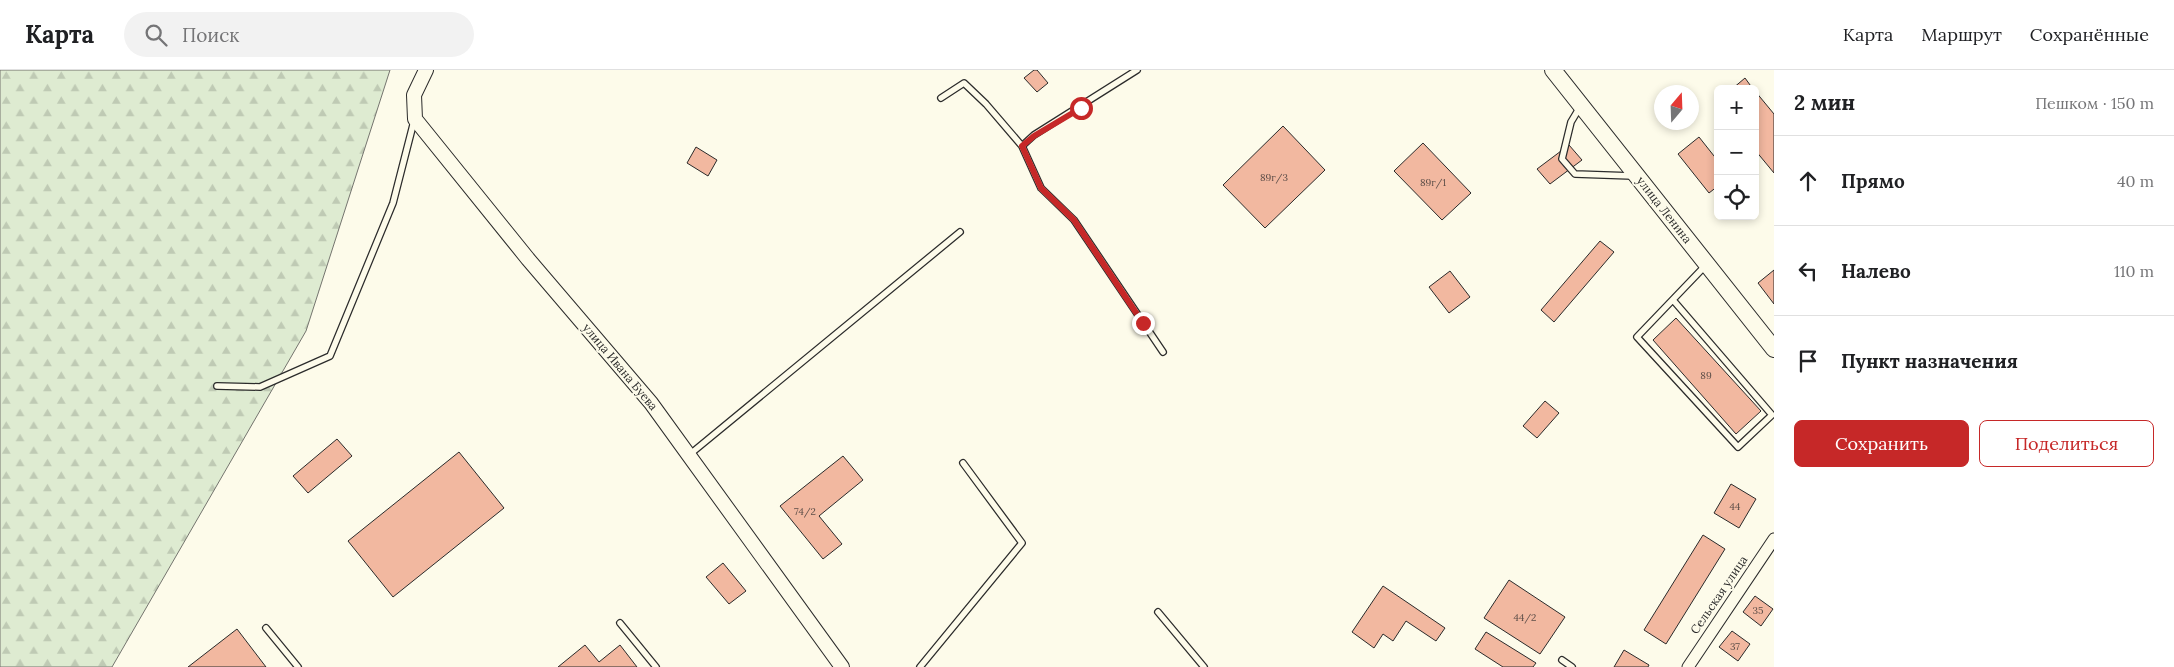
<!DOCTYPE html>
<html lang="ru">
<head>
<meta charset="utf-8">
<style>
  :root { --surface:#fff; --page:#f2f2f2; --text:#202124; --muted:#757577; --line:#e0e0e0; --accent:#c62828 }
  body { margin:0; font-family:Lora,serif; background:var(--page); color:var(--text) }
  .controls { position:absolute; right:15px; top:15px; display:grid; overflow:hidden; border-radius:8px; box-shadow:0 2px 8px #0003 }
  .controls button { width:45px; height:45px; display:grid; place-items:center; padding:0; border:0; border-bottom:1px solid var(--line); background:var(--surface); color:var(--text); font:25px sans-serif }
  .compass { position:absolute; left:1654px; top:15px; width:45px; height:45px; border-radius:50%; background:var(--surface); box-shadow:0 2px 8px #0003; rotate:19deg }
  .stop { position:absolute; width:15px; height:15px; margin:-11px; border:4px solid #c62828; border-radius:50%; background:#fff }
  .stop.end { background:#c62828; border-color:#fff; box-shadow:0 1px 5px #0008 }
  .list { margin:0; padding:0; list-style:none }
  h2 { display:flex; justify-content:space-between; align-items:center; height:65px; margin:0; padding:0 20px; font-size:21px }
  h2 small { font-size:16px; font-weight:400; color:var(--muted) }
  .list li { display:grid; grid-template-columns:32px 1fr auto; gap:15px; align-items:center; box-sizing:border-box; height:90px; padding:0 20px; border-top:1px solid var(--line) }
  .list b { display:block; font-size:19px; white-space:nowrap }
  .list em { font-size:16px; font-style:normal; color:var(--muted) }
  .actions { display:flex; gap:10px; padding:15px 20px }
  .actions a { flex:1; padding:11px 0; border:1px solid var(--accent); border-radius:8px; text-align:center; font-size:18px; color:var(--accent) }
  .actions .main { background:var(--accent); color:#fff }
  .icon { flex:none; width:28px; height:28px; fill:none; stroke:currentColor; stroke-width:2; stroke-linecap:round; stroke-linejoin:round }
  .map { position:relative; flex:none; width:1774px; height:597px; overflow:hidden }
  header { display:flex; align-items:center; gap:30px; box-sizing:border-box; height:70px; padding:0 25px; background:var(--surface); border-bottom:1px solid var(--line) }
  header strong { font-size:24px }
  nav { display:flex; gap:28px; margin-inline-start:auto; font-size:18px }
  .search { width:350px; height:45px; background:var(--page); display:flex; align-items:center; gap:12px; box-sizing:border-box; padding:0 18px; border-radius:28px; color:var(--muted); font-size:19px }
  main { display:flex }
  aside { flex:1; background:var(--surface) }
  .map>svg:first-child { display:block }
</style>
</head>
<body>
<header>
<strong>Карта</strong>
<div class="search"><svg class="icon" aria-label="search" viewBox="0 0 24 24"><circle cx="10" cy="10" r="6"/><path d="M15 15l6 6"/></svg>Поиск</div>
<nav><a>Карта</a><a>Маршрут</a><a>Сохранённые</a></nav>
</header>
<main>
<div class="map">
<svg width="1774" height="597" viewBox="0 0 1774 597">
  <defs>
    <pattern id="forest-firs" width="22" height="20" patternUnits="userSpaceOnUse" patternTransform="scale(1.25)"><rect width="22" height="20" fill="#deebd1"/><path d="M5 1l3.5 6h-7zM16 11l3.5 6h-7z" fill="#bfcab4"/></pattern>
  </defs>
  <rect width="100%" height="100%" fill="#fdfbea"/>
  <path fill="url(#forest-firs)" stroke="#74746e" d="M0,0H390L306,261L112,597H0Z"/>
  <path fill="#f2b8a0" stroke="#2b2b2b" d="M1034,0H1037L1048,13L1037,22L1024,8Z
    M1745,8L1753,19H1732Z
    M1755,21L1774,44V103L1755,80Z
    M1283,56L1325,100L1265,158L1223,115Z
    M1699,67L1718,91V116L1709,123L1678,84Z
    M1423,73L1471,123L1442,150L1394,101Z
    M1569,75L1582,90L1550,114L1537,99Z
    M696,77L717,90L708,106L687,93Z
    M1600,171L1614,182L1554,252L1541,240Z
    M1774,200V234L1758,213Z
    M1450,201L1470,227L1449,243L1429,217Z
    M1676,248L1761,341L1736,364L1653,270Z
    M1545,331L1559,343L1537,368L1523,356Z
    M337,369L352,386L308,423L293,406Z
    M459,382L504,438L393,527L348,471Z
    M843,386L863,410L819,446L842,474L823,489L780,436Z
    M1731,414L1756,429L1739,458L1714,443Z
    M1703,465L1725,479L1666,574L1644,560Z
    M723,493L746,521L729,534L706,507Z
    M1509,510L1565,547L1540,584L1484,548Z
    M1383,516L1445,558L1436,571L1406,551L1393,571L1383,564L1374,578L1352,562Z
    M1755,526L1773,539L1761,556L1743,542Z
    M237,559L266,597H188Z
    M1732,561L1750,574L1738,591L1719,577Z
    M1486,562L1536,593L1533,597H1503L1475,579Z
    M585,575L599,592L620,575L637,597H558Z
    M1624,580L1649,595L1648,597H1614Z"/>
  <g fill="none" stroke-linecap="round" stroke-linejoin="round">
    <g stroke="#2b2b2b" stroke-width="8">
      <path id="service" d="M941,28L964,13L986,34L1022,76L1034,65L1137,0
        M1580,37L1571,52L1562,89L1575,104L1633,106
        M1022,76L1041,118L1074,150L1163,282
        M1673,230L1772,345L1738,377L1637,267L1706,195
        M217,316L260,317L330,286L393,133L414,51
        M689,385L960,162
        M1158,542L1204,597
        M620,553L656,597
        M266,558L298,597
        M1562,590L1572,597
        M920,597L1022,473L963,393"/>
    </g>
    <g stroke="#2b2b2b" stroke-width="13">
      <path id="minor" d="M1688,597L1774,469"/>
    </g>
    <g stroke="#2b2b2b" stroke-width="16">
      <path id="tertiary" d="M426,0L414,25L415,49L528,189L651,333L842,597"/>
    </g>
    <g stroke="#2b2b2b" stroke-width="18">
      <path id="secondary" d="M1553,0L1774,279"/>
    </g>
    <use href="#service" stroke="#fdfbea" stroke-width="5.5"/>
    <use href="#minor" stroke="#fdfbea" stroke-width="11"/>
    <use href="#tertiary" stroke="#fdfbea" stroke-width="14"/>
    <use href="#secondary" stroke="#fdfbea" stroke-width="16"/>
  </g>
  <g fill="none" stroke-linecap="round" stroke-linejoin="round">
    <path stroke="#c62828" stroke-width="6" d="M1081,38L1034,66L1022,76L1041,118L1074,150L1143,253"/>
  </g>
  <g text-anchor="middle" stroke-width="4" stroke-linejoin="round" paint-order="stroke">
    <g font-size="10" fill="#5d4e48">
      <text x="1274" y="111">89г/3</text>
      <text x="1433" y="116">89г/1</text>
      <text x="1706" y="309">89</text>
      <text x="1735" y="440">44</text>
      <text x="805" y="445">74/2</text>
      <text x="1758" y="544">35</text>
      <text x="1525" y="551">44/2</text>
      <text x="1735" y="580">37</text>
    </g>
    <g font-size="12" fill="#2b2b2b" stroke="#fdfbea">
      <text transform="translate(1664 140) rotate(52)" y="4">улица Ленина</text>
      <text transform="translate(620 297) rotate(50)" y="4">улица Ивана Буева</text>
      <text transform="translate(1719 525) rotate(-56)" y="4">Сельская улица</text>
    </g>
  </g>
</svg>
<div class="controls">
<button>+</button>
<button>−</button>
<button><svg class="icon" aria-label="locate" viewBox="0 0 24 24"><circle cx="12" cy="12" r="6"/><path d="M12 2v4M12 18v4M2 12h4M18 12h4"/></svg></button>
</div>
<svg class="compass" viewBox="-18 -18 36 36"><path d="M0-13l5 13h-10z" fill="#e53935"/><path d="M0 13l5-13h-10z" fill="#757577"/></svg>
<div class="stop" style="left:1081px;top:38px"></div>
<div class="stop end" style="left:1143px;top:253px"></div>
</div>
<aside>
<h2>2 мин<small>Пешком · 150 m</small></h2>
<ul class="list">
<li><svg class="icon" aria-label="ahead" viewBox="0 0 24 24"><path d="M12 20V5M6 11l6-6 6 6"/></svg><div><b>Прямо</b></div><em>40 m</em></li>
<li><svg class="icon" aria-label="left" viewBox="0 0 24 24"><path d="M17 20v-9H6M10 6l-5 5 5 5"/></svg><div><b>Налево</b></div><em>110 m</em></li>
<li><svg class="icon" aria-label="arrive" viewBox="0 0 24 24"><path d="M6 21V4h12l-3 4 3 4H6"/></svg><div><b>Пункт назначения</b></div></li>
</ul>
<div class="actions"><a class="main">Сохранить</a><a>Поделиться</a></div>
</aside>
</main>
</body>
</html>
